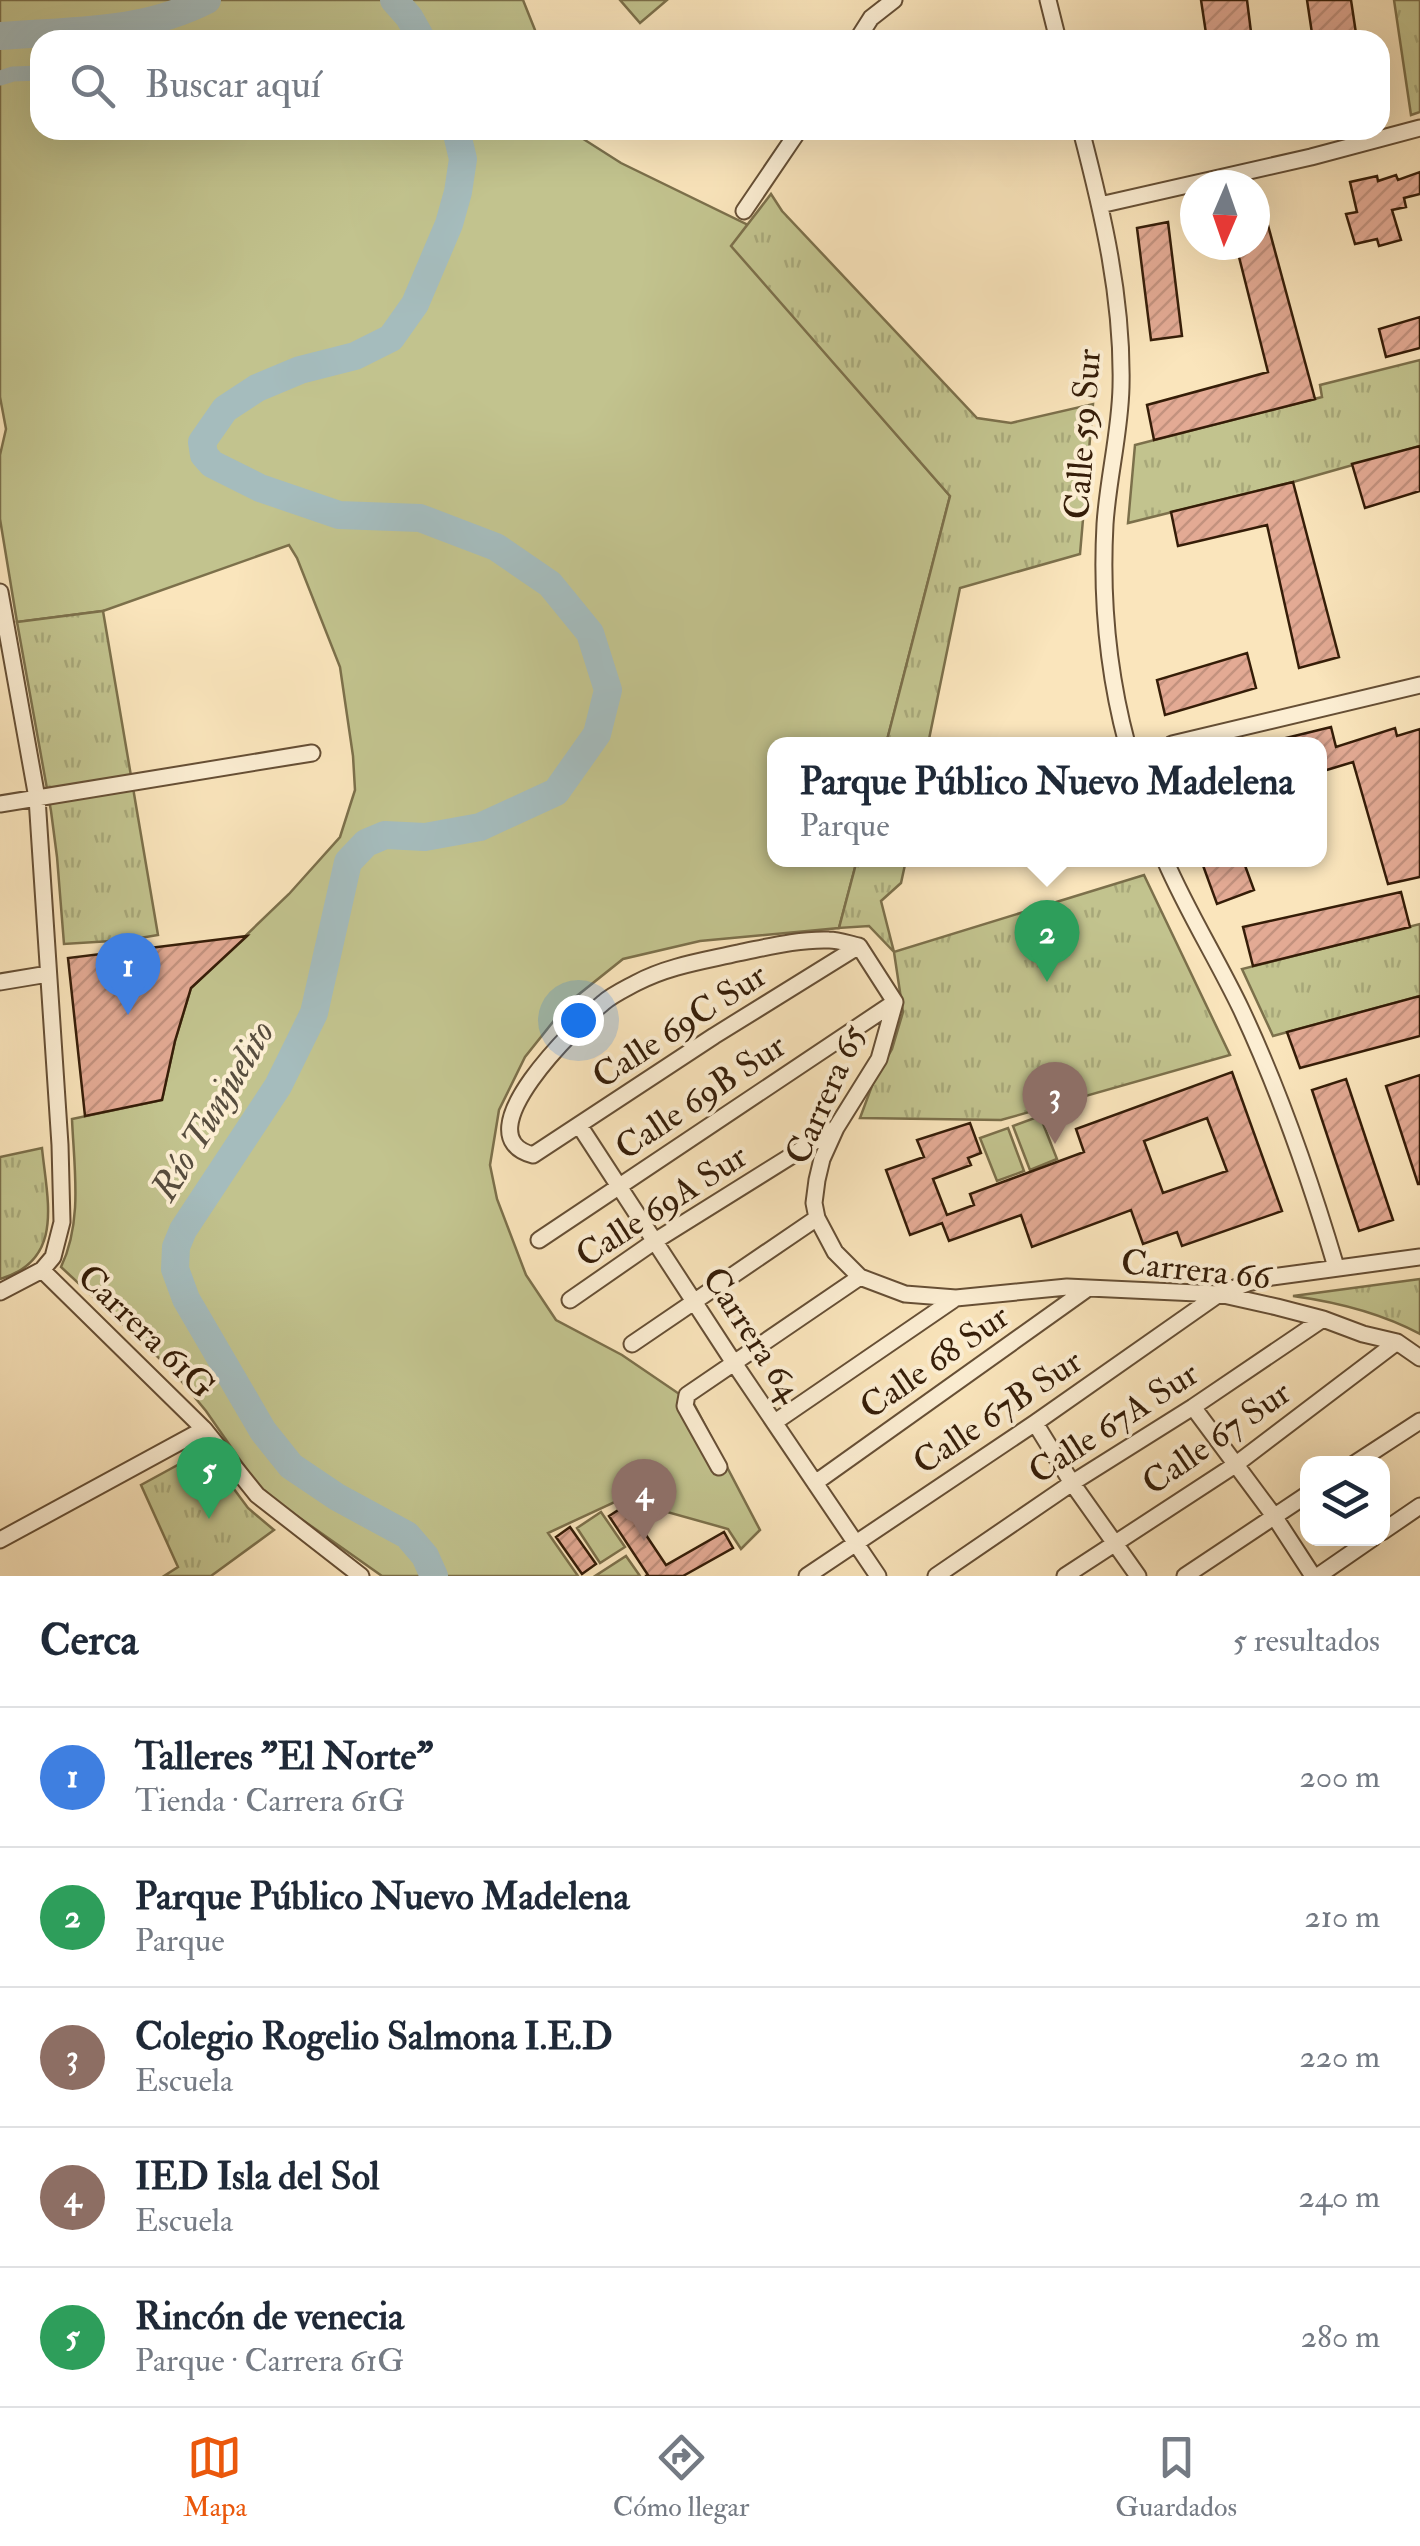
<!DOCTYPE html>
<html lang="es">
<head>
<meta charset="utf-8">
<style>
  :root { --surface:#fff; --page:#f6f6f7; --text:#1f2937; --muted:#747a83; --line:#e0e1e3; --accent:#ea580c }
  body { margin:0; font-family:"IM FELL Double Pica",serif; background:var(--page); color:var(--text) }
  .controls { position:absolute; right:30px; bottom:30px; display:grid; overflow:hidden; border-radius:20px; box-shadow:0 10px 40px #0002 }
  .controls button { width:90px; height:90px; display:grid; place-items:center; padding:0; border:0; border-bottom:2px solid var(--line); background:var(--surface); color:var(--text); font:50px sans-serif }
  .compass { position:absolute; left:1180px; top:170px; width:90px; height:90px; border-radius:50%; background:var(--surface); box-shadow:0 10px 40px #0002; rotate:182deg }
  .you { position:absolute; left:578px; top:1020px; width:35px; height:35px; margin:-25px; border:8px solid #fff; border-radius:50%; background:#1a73e8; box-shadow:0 0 0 15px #1a73e833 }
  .badge { display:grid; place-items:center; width:65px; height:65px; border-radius:50%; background:var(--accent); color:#fff; font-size:32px; font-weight:700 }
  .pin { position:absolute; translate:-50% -82px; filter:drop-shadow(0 2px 5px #0008) }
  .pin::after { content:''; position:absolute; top:52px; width:35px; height:30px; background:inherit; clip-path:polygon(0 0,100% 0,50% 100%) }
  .popup { position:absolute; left:767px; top:737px; width:560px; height:130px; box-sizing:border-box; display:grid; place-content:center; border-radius:20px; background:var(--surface); filter:drop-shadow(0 2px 8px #0005); font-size:32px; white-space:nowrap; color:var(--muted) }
  .popup b { font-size:38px; color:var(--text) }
  .popup::after { content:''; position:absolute; left:50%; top:100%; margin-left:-20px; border:20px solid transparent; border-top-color:var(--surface) }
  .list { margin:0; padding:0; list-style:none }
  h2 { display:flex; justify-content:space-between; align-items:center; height:130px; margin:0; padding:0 40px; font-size:42px }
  h2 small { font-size:32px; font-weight:400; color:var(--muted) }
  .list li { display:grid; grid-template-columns:65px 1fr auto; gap:30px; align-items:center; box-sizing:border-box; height:140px; padding:0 40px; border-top:2px solid var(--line) }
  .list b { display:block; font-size:38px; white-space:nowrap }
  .list p { margin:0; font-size:32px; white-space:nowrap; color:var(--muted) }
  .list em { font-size:32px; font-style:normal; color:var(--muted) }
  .icon { flex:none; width:55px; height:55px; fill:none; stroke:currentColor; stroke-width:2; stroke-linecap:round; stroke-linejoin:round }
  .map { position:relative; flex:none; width:1420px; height:1576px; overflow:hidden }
  .search { position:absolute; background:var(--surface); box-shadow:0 10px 40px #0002; left:30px; right:30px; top:30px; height:110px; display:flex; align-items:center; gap:25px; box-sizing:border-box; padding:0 35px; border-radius:30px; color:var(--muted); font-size:38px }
  .sheet { height:830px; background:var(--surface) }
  nav { display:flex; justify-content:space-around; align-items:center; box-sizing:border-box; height:140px; border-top:2px solid var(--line); background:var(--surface); font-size:28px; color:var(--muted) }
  nav a { display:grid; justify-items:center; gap:5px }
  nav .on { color:var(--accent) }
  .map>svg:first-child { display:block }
</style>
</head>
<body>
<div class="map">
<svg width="1420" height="1576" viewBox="0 0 1420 1576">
  <defs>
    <pattern id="park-tufts" width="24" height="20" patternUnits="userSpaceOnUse" patternTransform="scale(2.5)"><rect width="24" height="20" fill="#c2c38e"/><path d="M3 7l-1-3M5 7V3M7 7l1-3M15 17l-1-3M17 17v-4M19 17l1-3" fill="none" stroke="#a7a779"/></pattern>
    <pattern id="building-hatch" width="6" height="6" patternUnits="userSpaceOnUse" patternTransform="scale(2.5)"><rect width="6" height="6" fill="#e3aa94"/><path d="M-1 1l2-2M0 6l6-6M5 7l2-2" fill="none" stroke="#c3927e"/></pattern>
  </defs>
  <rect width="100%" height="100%" fill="#fae5bc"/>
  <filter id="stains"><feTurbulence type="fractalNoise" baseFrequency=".002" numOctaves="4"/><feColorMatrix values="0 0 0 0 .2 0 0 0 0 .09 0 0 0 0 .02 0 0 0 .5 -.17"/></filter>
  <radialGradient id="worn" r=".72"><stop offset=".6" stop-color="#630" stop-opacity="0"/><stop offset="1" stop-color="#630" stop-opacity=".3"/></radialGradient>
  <path fill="#c2c38e" stroke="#7c704b" stroke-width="2.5" d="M0,0H523L539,40H40V130H575L577,135L621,163L748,225L732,246L950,496L886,744H774V860H857L839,928L700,941L623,959L568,1003L525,1057L499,1110L490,1165L497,1199L526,1275L556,1320L622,1355L694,1404L760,1530L741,1549L728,1529L621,1499L548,1533L578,1576H382L277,1502L256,1483L206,1411L173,1371L61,1267C83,1221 74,1168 72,1119L162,1100L175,1041L191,988L289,894L340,837L355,790L353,756L340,667L297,558L289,545L103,611L17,622L0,519V455L6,429L0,397Z
    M620,0H667L640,23Z
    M1040,1116L1057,1159L1030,1170L1013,1126Z
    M1008,1128L1024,1171L997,1181L980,1138Z
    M601,1512L625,1547L600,1563L577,1528Z
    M626,1556L640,1576H595Z"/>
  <path fill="url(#park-tufts)" stroke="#7c704b" stroke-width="2.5" d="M1394,0H1420V112L1411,115Z
    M771,194L782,211L977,418L1011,423L1093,404L1080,554L960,588L928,744H886L950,496L731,246Z
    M1420,360V446L1293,482L1128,523L1135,445L1322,397L1320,385Z
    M103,611L158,935L128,940L64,944L57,857L51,811L17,622Z
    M857,860H906L901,883L881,901L894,952L1144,875L1230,1055L1001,1120L860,1118L873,1083L892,1049L903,1012L894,952L869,926L839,928Z
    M1420,924V996L1273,1036L1242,969Z
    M42,1148C47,1200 65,1260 0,1279V1157Z
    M1420,1279V1334C1381,1313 1336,1302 1293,1296Z
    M205,1450L248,1508L274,1530L211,1576H164L178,1567L141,1485Z"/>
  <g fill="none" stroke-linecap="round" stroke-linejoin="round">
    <path stroke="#a5bcbd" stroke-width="15" d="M128,40L146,24
      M0,78L13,74L40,73"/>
    <path stroke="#a5bcbd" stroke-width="28" d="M394,0L409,17L422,40
      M0,36C73,30 140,34 207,0
      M434,1576L425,1556L407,1535L337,1497L291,1466L263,1431L186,1299L175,1269L176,1247L183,1230L278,1086L314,1013L348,862L366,843L385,835L425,837L480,827L556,792L597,734L608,690L590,633L550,584L496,547L420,518L339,515L260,488L212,464L204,455L202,442L225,409L257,388L300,370L355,356L391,338L415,304L449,224L458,192L463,159L456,130"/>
  </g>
  <path fill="url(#building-hatch)" stroke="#351d08" stroke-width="2.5" fill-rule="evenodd" d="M1201,0H1247L1252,40H1207Z
    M1307,0H1351L1357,40H1313Z
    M1420,172V194L1404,198L1406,207L1392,210L1401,240L1379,246L1377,239L1355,244L1346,214L1357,212L1350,182L1377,176L1378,181L1396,175L1398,180Z
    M1255,192H1259L1315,399L1154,440L1147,405L1268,372L1236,245H1255Z
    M1168,222L1182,336L1151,340L1137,228Z
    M1420,317V348L1386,357L1379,329Z
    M1420,446V491L1365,508L1352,464Z
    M1293,482L1339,657L1299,668L1267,525L1178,546L1171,512Z
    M1247,653L1256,688L1165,715L1157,680Z
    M1331,727L1336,747L1395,728L1397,736L1420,729V877L1388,884L1353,762L1320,772V744H1279L1278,740Z
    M1201,860H1243L1254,890L1217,904Z
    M1401,892L1410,927L1253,966L1243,927Z
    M247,936L191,988L175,1041L162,1100L85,1116L68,958Z
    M1420,996V1036L1300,1068L1287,1032Z
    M1232,1072L1282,1211L1182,1246L1177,1232L1143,1244L1131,1210L1032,1247L1021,1215L949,1241L942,1223L910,1235L886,1170L924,1157L917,1140L970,1123L981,1153L968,1158L971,1165L933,1179L947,1215L974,1205L970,1194L1084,1152L1076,1129ZM1207,1118L1227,1171L1163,1193L1144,1141Z
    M1420,1075V1184H1418L1386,1086Z
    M1346,1079L1393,1220L1359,1231L1312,1090Z
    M626,1505L666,1565L724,1532L733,1548L683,1576H645L648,1575L609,1516Z
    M570,1527L596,1564L582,1574L556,1537Z"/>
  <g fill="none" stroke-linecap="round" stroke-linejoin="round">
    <g stroke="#664f35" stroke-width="19">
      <path id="minor" d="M1048,0L1058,40
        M857,40L871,18L894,0
        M1081,130C1103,214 1123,299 1121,387C1120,433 1108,478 1105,524C1101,598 1108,673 1127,744
        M1100,205L1311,157L1420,128
        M744,211L799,130
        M0,592L37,798L60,1145L62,1222L53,1257L42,1270L0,1292
        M1172,744L1420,685
        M0,804L312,753
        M1165,860C1187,911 1217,959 1241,1009C1280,1092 1310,1179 1336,1267
        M859,946L714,1036L533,1155C460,1136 579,1023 603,1003C612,995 625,989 636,983C668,966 703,961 738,953C768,947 798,939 829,940C839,940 849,944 859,946L895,1002
        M0,982L48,974
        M895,1002L879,1059L836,1128L822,1159L817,1180L814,1203L817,1218L835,1252L860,1277L905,1294L956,1298L1067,1287L1219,1294L1277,1307L1323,1319L1363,1334L1397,1342L1420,1358
        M579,1125L734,1363L878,1576
        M539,1240L895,1002
        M42,1270L204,1429L257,1495L361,1576
        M570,1300L655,1241L836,1128
        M632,1344L817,1218
        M1193,1407L1274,1516L1313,1576
        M775,1422L956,1298
        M1035,1423L1072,1483L1138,1576
        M1354,1464L1420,1421
        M719,1467L685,1406L687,1395L860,1277
        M815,1483L1087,1289
        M1382,1532L1420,1506
        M0,1540L204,1429
        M807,1576L1035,1423L1219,1294L1248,1283L1272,1277L1420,1257
        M936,1576L1072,1483L1193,1407L1323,1319
        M1065,1576L1235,1465L1397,1342
        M1185,1576L1308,1494
        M1318,1576L1373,1538"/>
    </g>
    <use href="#minor" stroke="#fceed3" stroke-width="15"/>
  </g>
  <g text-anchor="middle" stroke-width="8" stroke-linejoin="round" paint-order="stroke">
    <g font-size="35" fill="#351d08" stroke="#fceed3">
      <text transform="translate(1082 434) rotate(-86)" y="12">Calle 59 Sur</text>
      <text transform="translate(679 1025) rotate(-33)" y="12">Calle 69C Sur</text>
      <text transform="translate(825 1094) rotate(-66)" y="12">Carrera 65</text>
      <text transform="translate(700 1096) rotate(-34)" y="12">Calle 69B Sur</text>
      <text transform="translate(661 1205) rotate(-33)" y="12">Calle 69A Sur</text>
      <text transform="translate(1196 1269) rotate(6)" y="12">Carrera 66</text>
      <text transform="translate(147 1331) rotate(44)" y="12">Carrera 61G</text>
      <text transform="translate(753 1334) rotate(57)" y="12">Carrera 64</text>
      <text transform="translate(934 1361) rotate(-35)" y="12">Calle 68 Sur</text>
      <text transform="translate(997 1411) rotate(-34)" y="12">Calle 67B Sur</text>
      <text transform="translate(1113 1422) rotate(-33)" y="12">Calle 67A Sur</text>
      <text transform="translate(1216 1437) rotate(-35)" y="12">Calle 67 Sur</text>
    </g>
    <g font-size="38" font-style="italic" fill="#574d3e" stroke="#fceed3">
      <text transform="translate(212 1110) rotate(-59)" y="13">Río Tunjuelito</text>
    </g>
  </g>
  <rect width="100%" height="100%" filter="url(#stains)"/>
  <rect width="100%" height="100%" fill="url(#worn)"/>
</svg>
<div class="controls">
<button><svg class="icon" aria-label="layers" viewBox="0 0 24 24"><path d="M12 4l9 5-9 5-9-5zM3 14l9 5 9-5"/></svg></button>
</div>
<svg class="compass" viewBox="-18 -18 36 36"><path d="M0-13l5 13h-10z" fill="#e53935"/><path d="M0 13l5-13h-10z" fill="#747a83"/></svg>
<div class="you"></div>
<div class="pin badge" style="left:128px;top:1015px;background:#3f7fe0">1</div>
<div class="pin badge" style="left:1047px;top:982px;background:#2e9e5b">2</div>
<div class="popup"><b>Parque Público Nuevo Madelena</b>Parque</div>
<div class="pin badge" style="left:1055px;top:1144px;background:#8d6e63">3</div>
<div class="pin badge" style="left:644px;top:1541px;background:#8d6e63">4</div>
<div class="pin badge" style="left:209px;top:1519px;background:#2e9e5b">5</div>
<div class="search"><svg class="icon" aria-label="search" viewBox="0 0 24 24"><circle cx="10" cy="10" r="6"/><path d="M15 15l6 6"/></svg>Buscar aquí</div>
</div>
<section class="sheet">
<h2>Cerca<small>5 resultados</small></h2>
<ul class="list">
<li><span class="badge" style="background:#3f7fe0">1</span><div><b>Talleres &quot;El Norte&quot;</b><p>Tienda · Carrera 61G</p></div><em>200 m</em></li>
<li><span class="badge" style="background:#2e9e5b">2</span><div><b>Parque Público Nuevo Madelena</b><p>Parque</p></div><em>210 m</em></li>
<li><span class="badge" style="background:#8d6e63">3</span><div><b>Colegio Rogelio Salmona I.E.D</b><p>Escuela</p></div><em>220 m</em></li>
<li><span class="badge" style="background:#8d6e63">4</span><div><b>IED Isla del Sol</b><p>Escuela</p></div><em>240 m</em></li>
<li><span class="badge" style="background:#2e9e5b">5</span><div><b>Rincón de venecia</b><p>Parque · Carrera 61G</p></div><em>280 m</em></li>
</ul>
</section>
<nav>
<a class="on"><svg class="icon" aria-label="map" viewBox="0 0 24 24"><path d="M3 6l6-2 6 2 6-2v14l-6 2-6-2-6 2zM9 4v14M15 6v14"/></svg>Mapa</a>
<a><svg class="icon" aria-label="directions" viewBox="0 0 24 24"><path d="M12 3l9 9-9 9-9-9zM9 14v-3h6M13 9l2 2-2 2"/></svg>Cómo llegar</a>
<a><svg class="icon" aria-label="saved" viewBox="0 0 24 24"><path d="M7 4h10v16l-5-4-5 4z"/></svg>Guardados</a>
</nav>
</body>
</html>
